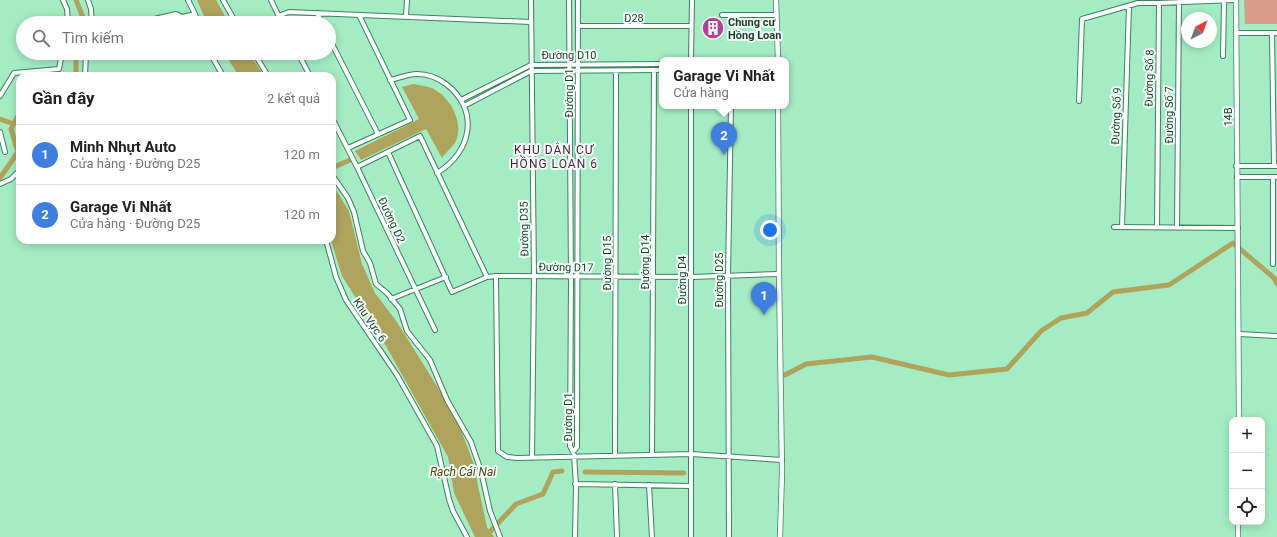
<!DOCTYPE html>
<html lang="vi">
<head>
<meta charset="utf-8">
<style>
  :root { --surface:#fff; --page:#f2f2f2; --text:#222; --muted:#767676; --line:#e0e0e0; --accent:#2563eb }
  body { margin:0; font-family:Roboto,sans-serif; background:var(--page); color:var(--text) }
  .controls { position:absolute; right:12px; bottom:12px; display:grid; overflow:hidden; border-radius:8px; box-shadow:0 2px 10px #0003 }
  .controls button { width:36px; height:36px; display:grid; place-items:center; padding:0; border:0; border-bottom:1px solid var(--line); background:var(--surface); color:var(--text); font:20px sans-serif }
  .compass { position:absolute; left:1181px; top:12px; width:36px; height:36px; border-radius:50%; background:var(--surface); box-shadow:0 2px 10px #0003; rotate:41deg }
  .you { position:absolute; left:770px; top:230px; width:14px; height:14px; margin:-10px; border:3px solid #fff; border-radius:50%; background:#1a73e8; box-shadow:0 0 0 6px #1a73e833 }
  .badge { display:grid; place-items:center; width:26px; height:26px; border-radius:50%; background:var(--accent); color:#fff; font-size:13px; font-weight:700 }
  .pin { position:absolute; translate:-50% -33px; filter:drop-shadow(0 1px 2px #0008) }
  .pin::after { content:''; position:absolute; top:21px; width:14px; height:12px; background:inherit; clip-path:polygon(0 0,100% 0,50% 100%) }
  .popup { position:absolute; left:659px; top:57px; width:130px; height:52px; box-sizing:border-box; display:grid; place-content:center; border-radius:8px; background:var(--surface); filter:drop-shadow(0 1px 3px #0005); font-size:13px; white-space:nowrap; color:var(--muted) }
  .popup b { font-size:15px; color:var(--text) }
  .popup::after { content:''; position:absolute; left:50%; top:100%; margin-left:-8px; border:8px solid transparent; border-top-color:var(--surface) }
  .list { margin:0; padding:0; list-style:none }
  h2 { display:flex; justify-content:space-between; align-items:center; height:52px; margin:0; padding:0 16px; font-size:17px }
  h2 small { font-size:13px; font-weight:400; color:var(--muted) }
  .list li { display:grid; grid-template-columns:26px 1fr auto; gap:12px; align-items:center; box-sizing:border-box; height:60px; padding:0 16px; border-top:1px solid var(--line) }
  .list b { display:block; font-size:15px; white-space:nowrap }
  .list p { margin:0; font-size:13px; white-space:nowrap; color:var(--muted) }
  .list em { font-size:13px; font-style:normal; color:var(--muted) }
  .icon { flex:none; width:22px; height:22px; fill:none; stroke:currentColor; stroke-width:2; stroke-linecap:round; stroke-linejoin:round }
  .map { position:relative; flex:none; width:1277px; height:537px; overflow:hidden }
  .search { position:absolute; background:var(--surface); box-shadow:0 2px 10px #0003; left:16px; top:16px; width:320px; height:44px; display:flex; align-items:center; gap:10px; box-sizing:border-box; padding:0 14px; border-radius:22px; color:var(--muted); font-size:15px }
  .panel { position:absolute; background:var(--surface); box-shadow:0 2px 10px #0003; left:16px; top:72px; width:320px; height:172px; border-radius:12px }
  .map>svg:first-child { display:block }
</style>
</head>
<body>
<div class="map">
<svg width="1277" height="537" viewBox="0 0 1277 537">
  <rect width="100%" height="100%" fill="#a4edc4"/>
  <path fill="#d89d89" d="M1244,0H1277V24H1245Z"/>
  <path fill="#b0a45d" d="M197,0H216L229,23H207Z
    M224,53H249L264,76H239Z
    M413,84C419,85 426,86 432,88C450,97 464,121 456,141C453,147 446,152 442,158L426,129L361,160L355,151L419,119L402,87Z
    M332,184L349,211L362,264L375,293L397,322L445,399L461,430L475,467L478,486L487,527L494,537H475L454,493L448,457L386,346L342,276L331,240H332Z"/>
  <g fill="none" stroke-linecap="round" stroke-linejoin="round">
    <path stroke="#b0a45d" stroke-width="5" d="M76,0L84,20L83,23
      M75,76L76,72V53
      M0,119L11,123
      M332,168L350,160
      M0,178L18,152L11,129L20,112
      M785,375L806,364L872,357L949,375L1007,369L1041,331L1061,318L1087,313L1113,292L1169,285L1233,243L1274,278L1277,284
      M585,472L684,473
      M485,537L516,504L543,494L553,472L562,471"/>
    <g stroke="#3b835f" stroke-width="6">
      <path id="minor" d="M63,0L67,9L68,23
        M88,0L91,9L92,23
        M188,0L195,14L198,23
        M223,0L236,23
        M271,0L282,23
        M531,0L534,276L532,458
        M569,0L571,278L570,446L573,452L577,447L578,0
        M317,13L322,23
        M722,15H776
        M406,16L407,0
        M279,18L281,15L289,12L531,22
        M137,23L176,14L182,17L195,14
        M578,26H691
        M1237,33H1277
        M1272,33L1274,166
        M732,37L777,36
        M329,38L378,134
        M210,53L223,76
        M254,53L268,76
        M298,53L310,76
        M1223,56L1224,0
        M691,60L692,0
        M85,76L86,53
        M390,80C399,78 408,74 417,74C427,74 438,78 446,84C480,110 472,152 437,173
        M0,96L14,73L59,69L62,53
        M461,100L531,65L662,64
        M1079,101L1082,19L1138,3H1159
        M464,106L531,71L662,70
        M691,106V537
        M332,118L357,167L435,330
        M0,132L5,152
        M348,148L410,120L359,15
        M388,152L452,292L487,277L496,276L691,277L779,274
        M1236,166H1277
        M357,167L420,136L487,277
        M332,175L348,198L354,212L363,251L370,263L376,284L387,293L400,309L407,331L430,360L447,400L471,442L481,471L490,511L500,537
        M1237,177H1277
        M1273,177V264
        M0,184L11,179L20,170
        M1114,227L1238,228
        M1122,227L1129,6
        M1157,227L1159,3L1234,0
        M1177,227L1179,2
        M326,240L336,277L346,300L397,375L437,446L449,499L453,511L467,537
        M496,276L498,451L507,457L517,458L691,454L782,460
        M391,299L446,277
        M1239,334L1277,336
        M574,455L576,485L575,537
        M615,455L616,71
        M652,455L654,70
        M575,484L691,486
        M615,484L617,537
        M649,485L652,537
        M729,537L728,275L731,106"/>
    </g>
    <g stroke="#3b835f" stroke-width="6">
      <path id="tertiary" d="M776,0L778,60
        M1236,0L1239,420
        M778,106L779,274L782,472L780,537
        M1238,537V522"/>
    </g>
    <use href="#minor" stroke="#fff" stroke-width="4"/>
    <use href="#tertiary" stroke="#fff" stroke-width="4.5"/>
  </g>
  <defs>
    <g id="building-disc" transform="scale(1.15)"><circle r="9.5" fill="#b64098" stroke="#f1fff6"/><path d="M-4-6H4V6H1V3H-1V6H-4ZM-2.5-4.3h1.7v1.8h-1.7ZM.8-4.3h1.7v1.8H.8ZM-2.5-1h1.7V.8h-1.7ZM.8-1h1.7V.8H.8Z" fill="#fff"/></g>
  </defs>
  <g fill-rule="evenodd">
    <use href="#building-disc" x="713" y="28"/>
  </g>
  <g text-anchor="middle" stroke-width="4" stroke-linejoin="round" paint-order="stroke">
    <g font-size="11" fill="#1c3a2a" stroke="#f1fff6">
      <text x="634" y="22">D28</text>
      <text x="569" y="59">Đường D10</text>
      <text transform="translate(1149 78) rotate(-89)" y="4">Đường Số 8</text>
      <text transform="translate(569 93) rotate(-90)" y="4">Đường D1</text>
      <text transform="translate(1169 115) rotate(-90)" y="4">Đường Số 7</text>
      <text transform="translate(1116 116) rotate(-88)" y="4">Đường Số 9</text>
      <text transform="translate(1228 117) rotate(-90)" y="4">14B</text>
      <text transform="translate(392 220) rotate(65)" y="4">Đường D2</text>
      <text transform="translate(524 229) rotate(-91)" y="4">Đường D35</text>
      <text transform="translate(645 262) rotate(-90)" y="4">Đường D14</text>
      <text transform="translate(607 263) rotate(-90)" y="4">Đường D15</text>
      <text transform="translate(566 267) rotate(1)" y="4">Đường D17</text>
      <text transform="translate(682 280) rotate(-90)" y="4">Đường D4</text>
      <text transform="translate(719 280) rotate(-90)" y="4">Đường D25</text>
      <text transform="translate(370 320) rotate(56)" y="4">Khu Vực 6</text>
      <text transform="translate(568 417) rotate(-90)" y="4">Đường D1</text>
    </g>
    <g font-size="11" font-weight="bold" fill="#1c3a2a" stroke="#f1fff6" text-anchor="start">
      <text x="728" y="26">Chung cư<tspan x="728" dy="13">Hồng Loan</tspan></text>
    </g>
    <g font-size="12" letter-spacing="1" fill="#521943" stroke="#f1fff6">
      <text x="554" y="154">KHU DÂN CƯ<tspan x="554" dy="14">HỒNG LOAN 6</tspan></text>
    </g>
    <g font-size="12" font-style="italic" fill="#524911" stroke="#f1fff6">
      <text x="463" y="476">Rạch Cái Nai</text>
    </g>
  </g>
</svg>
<div class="controls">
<button>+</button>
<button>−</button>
<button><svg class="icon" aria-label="locate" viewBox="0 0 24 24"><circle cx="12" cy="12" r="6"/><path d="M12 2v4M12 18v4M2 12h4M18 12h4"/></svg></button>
</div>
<svg class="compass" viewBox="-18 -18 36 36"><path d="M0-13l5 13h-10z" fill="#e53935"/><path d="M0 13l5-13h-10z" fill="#767676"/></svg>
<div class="you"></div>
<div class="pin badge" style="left:764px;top:315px;background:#3f7fe0">1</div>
<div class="pin badge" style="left:724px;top:155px;background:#3f7fe0">2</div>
<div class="popup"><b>Garage Vi Nhất</b>Cửa hàng</div>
<div class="search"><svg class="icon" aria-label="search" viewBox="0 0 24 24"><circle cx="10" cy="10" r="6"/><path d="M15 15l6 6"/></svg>Tìm kiếm</div>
<section class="panel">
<h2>Gần đây<small>2 kết quả</small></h2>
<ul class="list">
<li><span class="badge" style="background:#3f7fe0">1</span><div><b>Minh Nhựt Auto</b><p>Cửa hàng · Đường D25</p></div><em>120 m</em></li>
<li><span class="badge" style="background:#3f7fe0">2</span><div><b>Garage Vi Nhất</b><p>Cửa hàng · Đường D25</p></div><em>120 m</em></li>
</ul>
</section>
</div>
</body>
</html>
